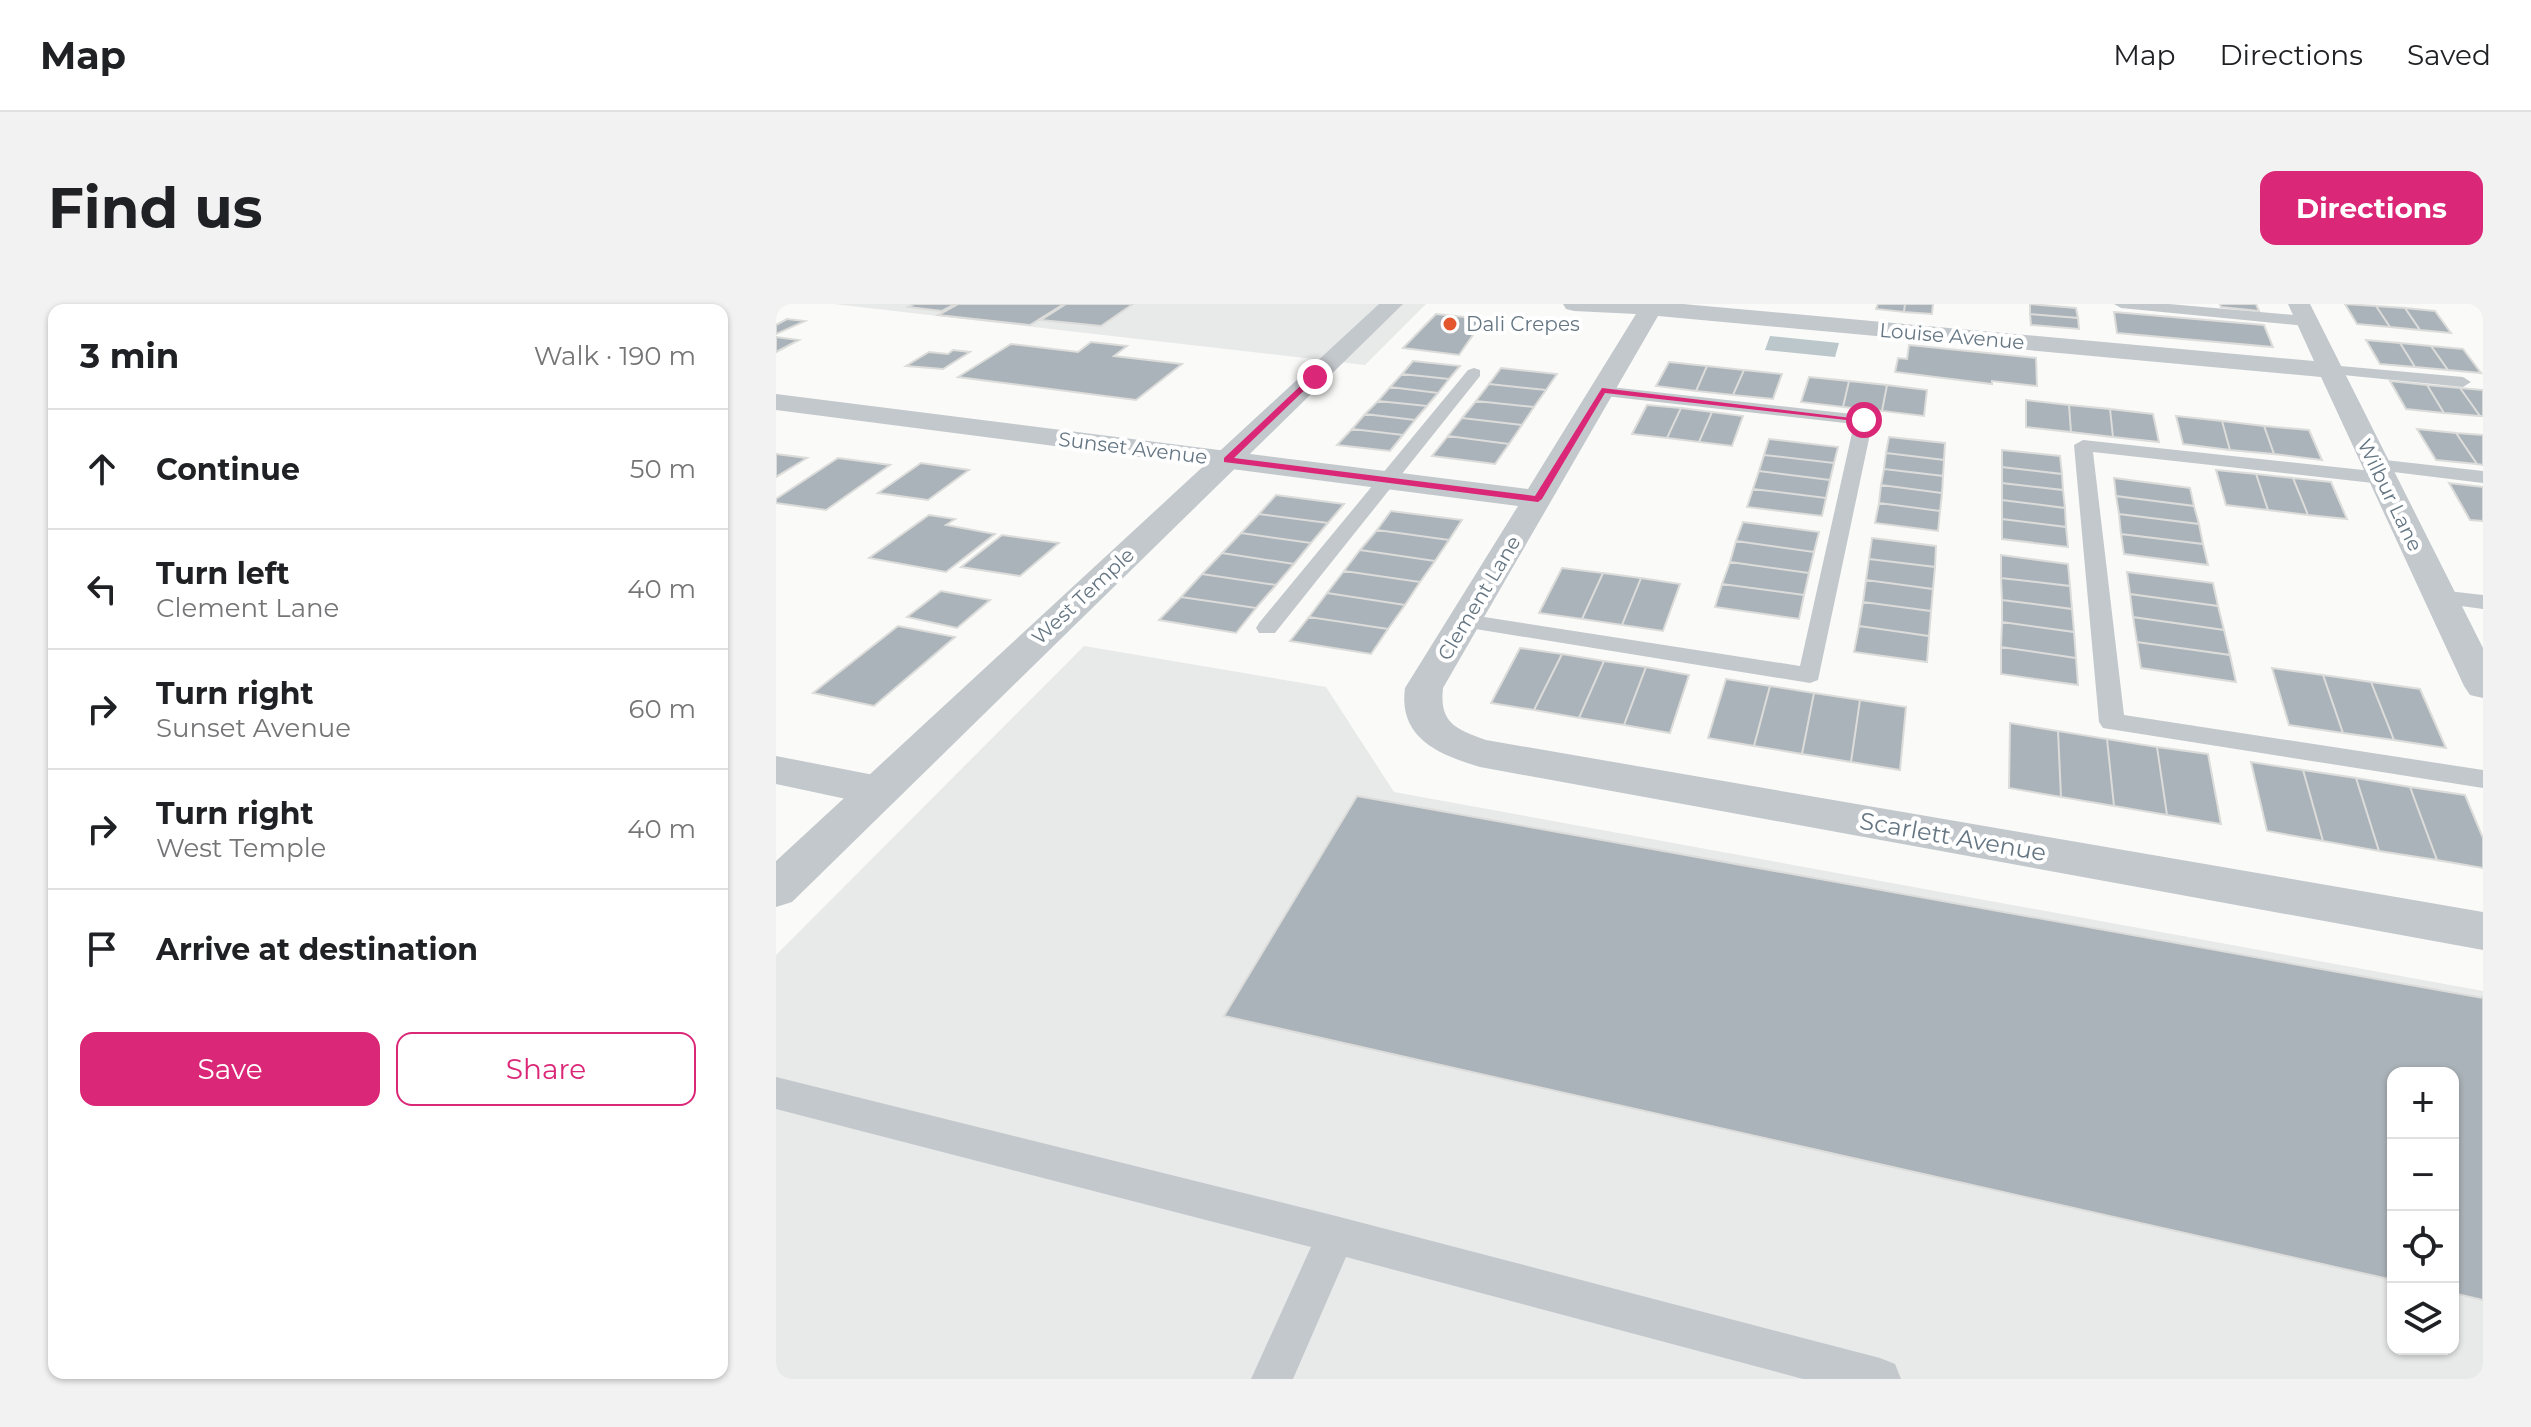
<!DOCTYPE html>
<html lang="en">
<head>
<meta charset="utf-8">
<style>
  :root { --surface:#fff; --page:#f2f2f2; --text:#202124; --muted:#757577; --line:#e0e0e0; --accent:#db2777 }
  body { margin:0; font-family:Montserrat,sans-serif; background:var(--page); color:var(--text) }
  .controls { position:absolute; right:24px; bottom:24px; display:grid; overflow:hidden; border-radius:16px; box-shadow:0 2px 6px #0004 }
  .controls button { width:72px; height:72px; display:grid; place-items:center; padding:0; border:0; border-bottom:2px solid var(--line); background:var(--surface); color:var(--text); font:40px sans-serif }
  .stop { position:absolute; width:24px; height:24px; margin:-18px; border:6px solid #db2777; border-radius:50%; background:#fff }
  .stop.end { background:#db2777; border-color:#fff; box-shadow:0 2px 8px #0008 }
  .list { margin:0; padding:0; list-style:none }
  h2 { display:flex; justify-content:space-between; align-items:center; height:104px; margin:0; padding:0 32px; font-size:34px }
  h2 small { font-size:26px; font-weight:400; color:var(--muted) }
  .list li { display:grid; grid-template-columns:52px 1fr auto; gap:24px; align-items:center; box-sizing:border-box; height:120px; padding:0 32px; border-top:2px solid var(--line) }
  .list b { display:block; font-size:30px; white-space:nowrap }
  .list p { margin:0; font-size:26px; white-space:nowrap; color:var(--muted) }
  .list em { font-size:26px; font-style:normal; color:var(--muted) }
  .actions { display:flex; gap:16px; padding:24px 32px }
  .actions a { flex:1; padding:18px 0; border:2px solid var(--accent); border-radius:16px; text-align:center; font-size:28px; color:var(--accent) }
  .actions .main { background:var(--accent); color:#fff }
  .icon { flex:none; width:44px; height:44px; fill:none; stroke:currentColor; stroke-width:2; stroke-linecap:round; stroke-linejoin:round }
  .map { position:relative; flex:none; width:1707px; height:1075px; overflow:hidden; border-radius:16px }
  header { display:flex; align-items:center; gap:48px; box-sizing:border-box; height:112px; padding:0 40px; background:var(--surface); border-bottom:2px solid var(--line) }
  header strong { font-size:38px }
  nav { display:flex; gap:44px; margin-inline-start:auto; font-size:28px }
  .intro { display:flex; align-items:center; justify-content:space-between; box-sizing:border-box; height:192px; padding:0 48px }
  h1 { margin:0; font-size:56px }
  .button { padding:20px 36px; border-radius:16px; background:var(--accent); color:#fff; font-size:28px; font-weight:700 }
  main { display:flex; gap:48px; padding:0 48px }
  aside { flex:1; background:var(--surface); border-radius:16px; box-shadow:0 2px 6px #0004 }
  .map>svg:first-child { display:block }
</style>
</head>
<body>
<header>
<strong>Map</strong>
<nav><a>Map</a><a>Directions</a><a>Saved</a></nav>
</header>
<div class="intro"><h1>Find us</h1><a class="button">Directions</a></div>
<main>
<aside>
<h2>3 min<small>Walk · 190 m</small></h2>
<ul class="list">
<li><svg class="icon" aria-label="ahead" viewBox="0 0 24 24"><path d="M12 20V5M6 11l6-6 6 6"/></svg><div><b>Continue</b></div><em>50 m</em></li>
<li><svg class="icon" aria-label="left" viewBox="0 0 24 24"><path d="M17 20v-9H6M10 6l-5 5 5 5"/></svg><div><b>Turn left</b><p>Clement Lane</p></div><em>40 m</em></li>
<li><svg class="icon" aria-label="right" viewBox="0 0 24 24"><path d="M7 20v-9h11M14 6l5 5-5 5"/></svg><div><b>Turn right</b><p>Sunset Avenue</p></div><em>60 m</em></li>
<li><svg class="icon" aria-label="right" viewBox="0 0 24 24"><path d="M7 20v-9h11M14 6l5 5-5 5"/></svg><div><b>Turn right</b><p>West Temple</p></div><em>40 m</em></li>
<li><svg class="icon" aria-label="arrive" viewBox="0 0 24 24"><path d="M6 21V4h12l-3 4 3 4H6"/></svg><div><b>Arrive at destination</b></div></li>
</ul>
<div class="actions"><a class="main">Save</a><a>Share</a></div>
</aside>
<div class="map">
<svg width="1707" height="1075" viewBox="0 0 1707 1075">
  <rect width="100%" height="100%" fill="#fafaf8"/>
  <path fill="#e8e9e9" fill-rule="evenodd" d="M58,0H650L589,61Z
    M308,342L550,383L618,488L1707,687V1075H0V651ZM1617,769H1677V1045H1617Z"/>
  <path fill="#bbc7cb" d="M994,32L1063,39L1059,53L989,46Z"/>
  <path fill="#aab3b9" stroke="#dcdcda" stroke-width="2" d="M138,0H179L166,7L132,3Z
    M182,0H288L254,21L162,11Z
    M290,0H357L325,22L265,16Z
    M1102,0H1129L1128,8L1100,5Z
    M1129,0H1157L1156,10L1128,8Z
    M1254,0L1300,4L1302,14L1254,10Z
    M1444,0H1480L1483,7L1445,3Z
    M1569,0L1600,2L1614,23L1581,20Z
    M1600,2L1629,4L1644,26L1614,23Z
    M1629,4L1659,7L1675,29L1644,26Z
    M1338,8L1488,21L1497,43L1341,29Z
    M660,10L708,15L683,51L627,44Z
    M1254,10L1302,14L1303,25L1255,21Z
    M11,15L29,17L0,30V21Z
    M0,33L23,36L0,48Z
    M1590,36L1624,39L1639,63L1604,60Z
    M315,38L351,42L338,52L406,60L360,96L182,73L235,40L302,48Z
    M1624,39L1655,42L1672,66L1639,63Z
    M1133,41L1260,54L1261,82L1216,77V80L1119,68L1122,54L1131,55Z
    M1655,42L1687,45L1705,69L1672,66Z
    M177,46L194,48L167,65L130,62L153,48L172,50Z
    M637,57L684,62L673,75L626,70Z
    M893,58L931,62L920,87L880,82Z
    M931,62L968,66L957,91L920,87Z
    M725,64L781,70L770,86L713,80Z
    M968,66L1006,70L997,95L957,91Z
    M626,70L673,75L662,89L614,83Z
    M1033,73L1073,77L1067,103L1025,98Z
    M1073,77L1111,81L1106,107L1067,103Z
    M1614,77L1651,81L1668,109L1630,105Z
    M713,80L770,86L758,103L700,97Z
    M1111,81L1151,86L1148,112L1106,107Z
    M1651,81L1684,84L1704,112L1668,109Z
    M614,83L662,89L651,102L602,97Z
    M1684,84L1707,86V112H1704Z
    M1250,96L1293,101L1295,128L1250,123Z
    M602,97L651,102L639,116L589,110Z
    M700,97L758,103L746,121L686,114Z
    M871,101L905,104L891,134L856,130Z
    M1293,101L1334,105L1337,133L1295,128Z
    M905,104L936,108L923,138L891,134Z
    M1334,105L1377,110L1383,138L1337,133Z
    M936,108L967,112L956,142L923,138Z
    M589,110L639,116L627,131L576,125Z
    M1400,112L1446,117L1454,146L1407,140Z
    M686,114L746,121L733,140L672,132Z
    M1446,117L1488,122L1498,150L1454,146Z
    M1488,122L1533,126L1546,156L1498,150Z
    M576,125L627,131L614,147L561,141Z
    M1641,125L1680,129L1701,160L1660,156Z
    M1680,129L1707,131V161L1701,160Z
    M672,132L733,140L719,160L656,152Z
    M1113,133L1169,139L1168,156L1110,149Z
    M993,135L1062,143L1058,159L988,151Z
    M1226,146L1284,152L1286,170L1226,163Z
    M1110,149L1168,156L1167,172L1108,165Z
    M0,150L31,154L0,173Z
    M988,151L1058,159L1054,176L983,167Z
    M62,154L114,161L50,206L0,199V195Z
    M145,159L193,166L152,196L102,189Z
    M1226,163L1286,170L1287,186L1226,179Z
    M1108,165L1167,172L1166,189L1105,181Z
    M1440,166L1480,170L1492,206L1450,201Z
    M983,167L1054,176L1050,194L977,185Z
    M1480,170L1517,174L1532,211L1492,206Z
    M1338,174L1414,184L1418,202L1340,192Z
    M1517,174L1555,178L1571,215L1532,211Z
    M1226,179L1287,186L1289,204L1226,196Z
    M1673,179L1707,183V217L1694,216Z
    M1105,181L1166,189L1164,207L1103,199Z
    M977,185L1050,194L1046,212L971,203Z
    M500,191L568,200L552,219L483,210Z
    M1340,192L1418,202L1423,220L1343,210Z
    M1226,196L1289,204L1290,223L1226,215Z
    M1103,199L1164,207L1162,227L1099,219Z
    M615,207L686,216L673,236L601,226Z
    M483,210L552,219L535,239L465,229Z
    M1343,210L1423,220L1427,240L1345,230Z
    M153,211L179,215L170,221L219,230L170,268L93,254Z
    M1226,215L1290,223L1292,243L1226,235Z
    M967,218L1043,228L1038,248L960,237Z
    M601,226L673,236L659,257L584,246Z
    M465,229L535,239L518,260L446,249Z
    M1345,230L1427,240L1432,261L1348,250Z
    M226,231L283,239L244,272L185,263Z
    M1096,234L1160,242L1159,263L1093,255Z
    M960,237L1038,248L1033,269L954,258Z
    M584,246L659,257L644,278L568,267Z
    M446,249L518,260L500,281L426,270Z
    M1225,251L1292,260L1294,282L1225,274Z
    M1093,255L1159,263L1157,285L1090,276Z
    M954,258L1033,269L1028,291L946,280Z
    M786,264L827,269L806,315L763,309Z
    M568,267L644,278L629,301L551,289Z
    M1351,268L1437,279L1442,302L1354,290Z
    M827,269L865,274L846,321L806,315Z
    M426,270L500,281L480,304L405,293Z
    M865,274L904,280L887,327L846,321Z
    M1225,274L1294,282L1296,305L1226,296Z
    M1090,276L1157,285L1155,307L1087,298Z
    M946,280L1028,291L1023,315L939,303Z
    M165,287L214,296L181,324L131,313Z
    M551,289L629,301L612,325L533,313Z
    M1354,290L1442,302L1448,326L1357,313Z
    M405,293L480,304L460,329L383,316Z
    M1226,296L1296,305L1298,328L1226,318Z
    M1087,298L1155,307L1153,332L1083,322Z
    M533,313L612,325L595,350L514,337Z
    M1357,313L1448,326L1454,351L1361,338Z
    M1226,318L1298,328L1300,354L1225,343Z
    M122,322L179,333L98,402L37,389Z
    M1083,322L1153,332L1151,358L1078,348Z
    M1361,338L1454,351L1460,378L1365,364Z
    M1225,343L1300,354L1302,381L1225,370Z
    M744,344L786,350L758,406L715,399Z
    M786,350L828,357L803,414L758,406Z
    M828,357L870,363L848,421L803,414Z
    M870,363L913,371L894,429L848,421Z
    M1496,364L1547,371L1567,429L1513,421Z
    M1547,371L1595,378L1618,436L1567,429Z
    M950,375L994,382L978,442L932,434Z
    M1595,378L1644,385L1670,444L1618,436Z
    M994,382L1038,389L1026,450L978,442Z
    M1038,389L1084,396L1075,458L1026,450Z
    M1084,396L1130,403L1124,466L1075,458Z
    M1234,419L1282,427L1285,493L1233,484Z
    M1282,427L1331,435L1338,502L1285,493Z
    M1331,435L1381,443L1391,511L1338,502Z
    M1381,443L1432,450L1445,520L1391,511Z
    M1475,458L1527,466L1547,537L1491,527Z
    M1527,466L1580,474L1603,547L1547,537Z
    M1580,474L1634,483L1661,556L1603,547Z
    M1634,483L1689,491L1707,534V564L1661,556Z
    M581,492L1707,694V996L1677,989V769H1617V976L448,712Z"/>
  <g fill="none" stroke-linecap="round" stroke-linejoin="round">
    <path fill="#c3c8cc" fill-rule="evenodd" d="M1338,0H1393L1530,12L1538,17L1530,22L1345,4Z
      M1553,61L1687,73L1695,78L1687,83L1547,69L1545,66Z
      M698,64L704,66V72L499,329H483L480,324L483,319L692,66Z
      M826,82L1094,112L1097,116L1042,376L1034,379L681,322L678,317L681,312L689,310L1024,362L1078,120L820,91L818,87Z
      M1307,136L1606,168L1615,174L1606,180L1317,148L1348,411L1707,466V484L1327,424L1323,418L1298,141Z
      M1600,155L1707,167V179L1593,165L1591,161Z
      M1663,286L1707,291V305L1655,298L1652,293Z
      M0,773L560,912L1104,1054L1119,1060L1125,1075H1027L570,953L517,1075H475L535,943L0,805Z"/>
    <path fill="#c3c8cc" fill-rule="evenodd" d="M787,0H907L1538,57L1512,0H1534L1707,344V394L1694,391L1688,382L1545,73L882,12L667,384C663,419 680,425 710,436L1707,608V646L704,463C663,451 622,434 629,384L742,202L0,106V90L752,185L860,10L798,7L790,5Z
      M0,452L103,472L118,476L124,487L118,498L103,502L0,480Z"/>
    <path fill="#c3c8cc" fill-rule="evenodd" d="M603,0H627L16,598L0,603V557Z"/>
  </g>
  <path fill="#db2777" d="M536,71L542,73L458,154L759,192L826,84L1092,116L1088,118L829,89L766,195L762,198L448,158V154Z"/>
  <circle fill="#e4572e" stroke="#fff" stroke-width="3" cx="674" cy="20" r="8"/>
  <g text-anchor="middle" stroke-width="8" stroke-linejoin="round" paint-order="stroke">
    <g font-size="20" fill="#657683" stroke="#fff" text-anchor="start">
      <text x="690" y="27">Dali Crepes</text>
    </g>
    <g font-size="20" fill="#657683" stroke="#fff">
      <text transform="translate(1176 32) rotate(5)" y="7">Louise Avenue</text>
      <text transform="translate(357 144) rotate(7)" y="7">Sunset Avenue</text>
      <text transform="translate(1614 191) rotate(64)" y="7">Wilbur Lane</text>
      <text transform="translate(307 292) rotate(-43)" y="7">West Temple</text>
      <text transform="translate(703 294) rotate(-59)" y="7">Clement Lane</text>
    </g>
    <g font-size="24" fill="#657683" stroke="#fff">
      <text transform="translate(1177 533) rotate(10)" y="8">Scarlett Avenue</text>
    </g>
  </g>
</svg>
<div class="controls">
<button>+</button>
<button>−</button>
<button><svg class="icon" aria-label="locate" viewBox="0 0 24 24"><circle cx="12" cy="12" r="6"/><path d="M12 2v4M12 18v4M2 12h4M18 12h4"/></svg></button>
<button><svg class="icon" aria-label="layers" viewBox="0 0 24 24"><path d="M12 4l9 5-9 5-9-5zM3 14l9 5 9-5"/></svg></button>
</div>
<div class="stop" style="left:1088px;top:116px"></div>
<div class="stop end" style="left:539px;top:73px"></div>
</div>
</main>
</body>
</html>
